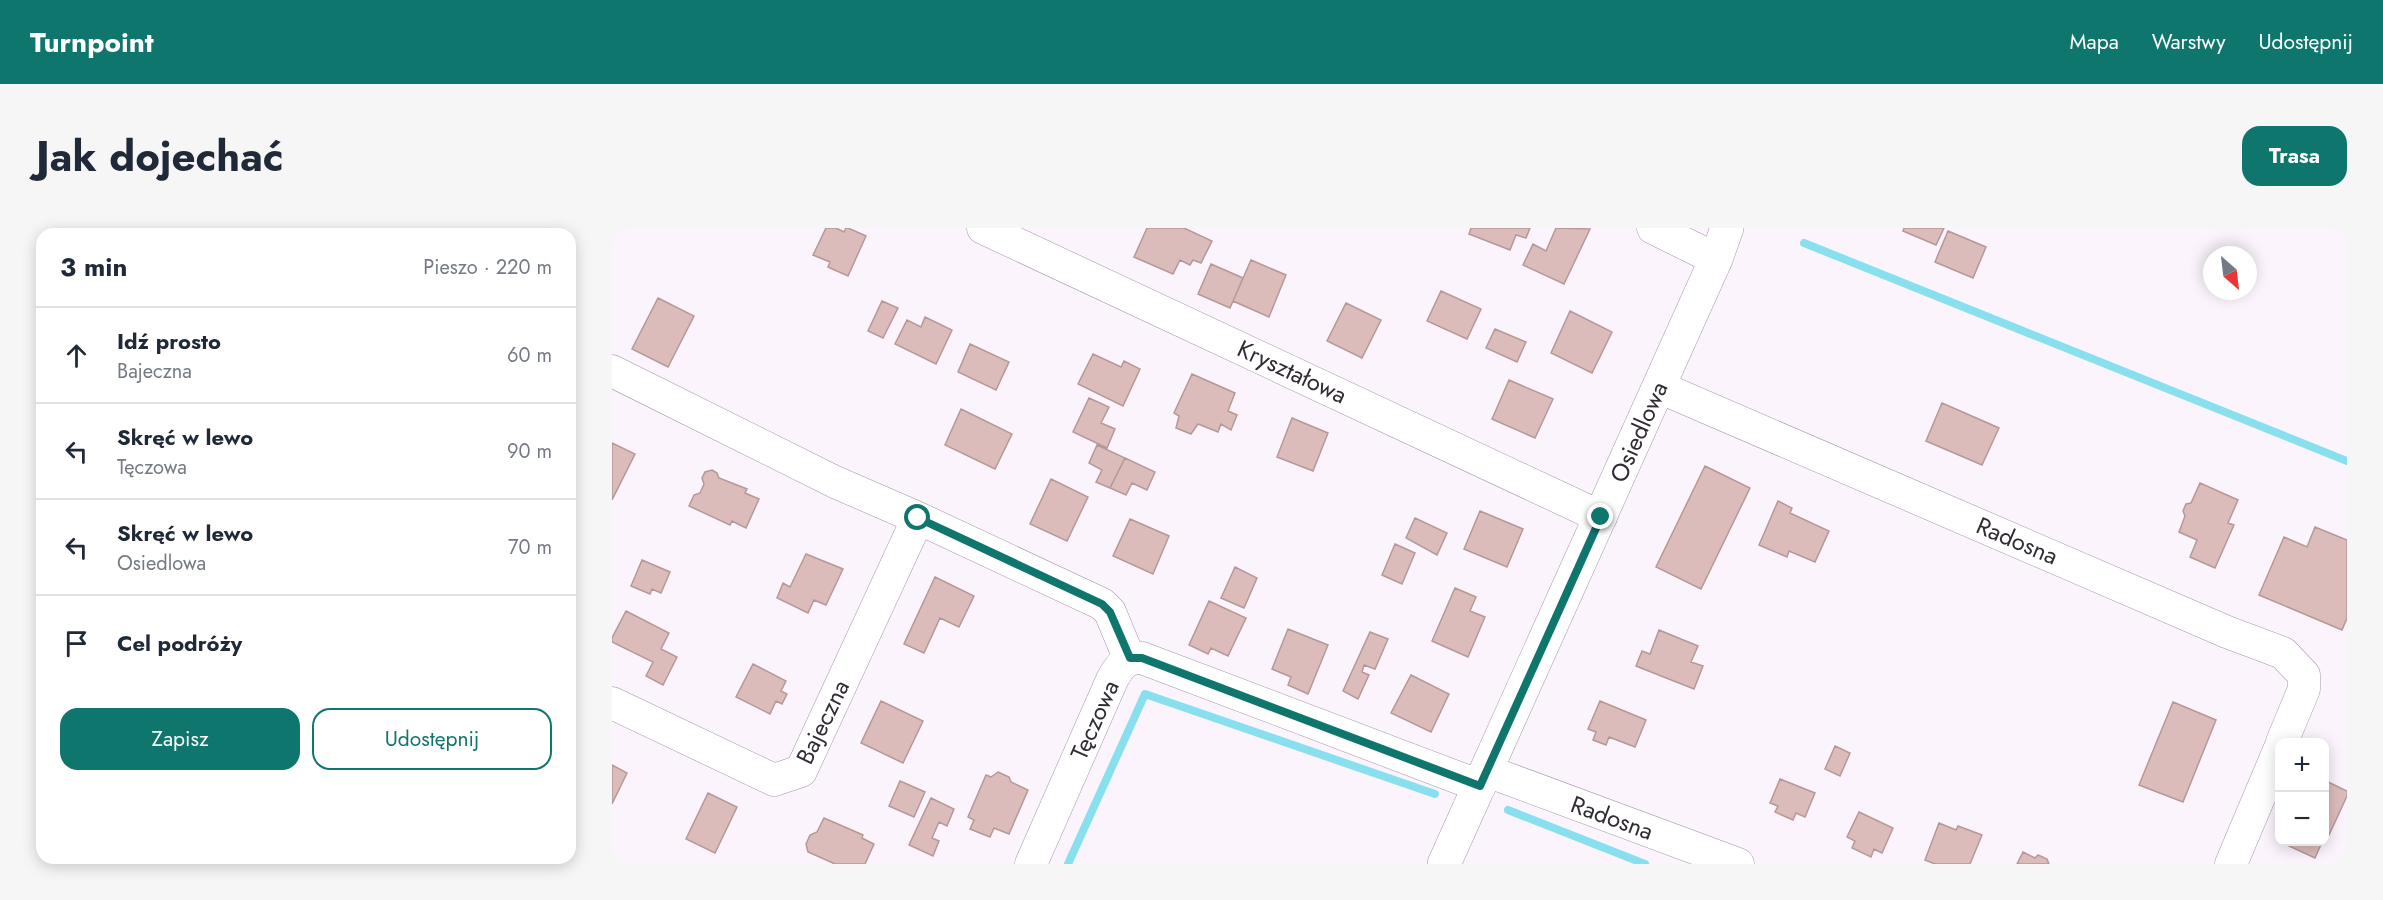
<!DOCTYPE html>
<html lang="pl">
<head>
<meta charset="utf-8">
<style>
  :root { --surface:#fff; --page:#f6f6f7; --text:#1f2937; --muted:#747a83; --line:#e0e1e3; --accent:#0f766e }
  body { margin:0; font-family:Jost,sans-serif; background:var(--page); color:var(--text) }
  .controls { position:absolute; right:18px; bottom:18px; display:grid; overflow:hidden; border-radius:12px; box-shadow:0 3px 15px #0003 }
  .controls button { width:54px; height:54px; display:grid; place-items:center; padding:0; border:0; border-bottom:2px solid var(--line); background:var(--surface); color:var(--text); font:30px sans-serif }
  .compass { position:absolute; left:1591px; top:18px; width:54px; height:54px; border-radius:50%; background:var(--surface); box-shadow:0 3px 15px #0003; rotate:152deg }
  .stop { position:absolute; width:18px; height:18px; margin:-14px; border:4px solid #0f766e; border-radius:50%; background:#fff }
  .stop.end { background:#0f766e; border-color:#fff; box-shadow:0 2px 6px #0008 }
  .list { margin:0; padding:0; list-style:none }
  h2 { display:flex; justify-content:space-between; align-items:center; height:78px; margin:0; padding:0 24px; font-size:26px }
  h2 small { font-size:20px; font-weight:400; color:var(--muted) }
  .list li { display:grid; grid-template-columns:39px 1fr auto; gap:18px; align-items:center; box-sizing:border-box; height:96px; padding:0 24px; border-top:2px solid var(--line) }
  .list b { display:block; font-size:22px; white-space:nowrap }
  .list p { margin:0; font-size:20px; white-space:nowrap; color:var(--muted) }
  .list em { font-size:20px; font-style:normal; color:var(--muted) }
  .actions { display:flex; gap:12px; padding:18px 24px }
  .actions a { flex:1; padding:14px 0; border:2px solid var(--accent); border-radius:18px; text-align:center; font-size:21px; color:var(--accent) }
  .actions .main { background:var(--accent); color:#fff }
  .icon { flex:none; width:33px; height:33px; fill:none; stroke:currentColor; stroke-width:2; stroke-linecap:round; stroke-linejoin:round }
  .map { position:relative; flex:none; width:1735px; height:636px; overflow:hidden; border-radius:18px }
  header { display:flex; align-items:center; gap:36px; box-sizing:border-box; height:84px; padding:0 30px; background:var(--accent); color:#fff }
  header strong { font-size:28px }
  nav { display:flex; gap:33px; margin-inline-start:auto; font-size:21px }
  .intro { display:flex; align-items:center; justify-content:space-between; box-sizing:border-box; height:144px; padding:0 36px }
  h1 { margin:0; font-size:42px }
  .button { padding:15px 27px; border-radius:18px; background:var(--accent); color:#fff; font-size:21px; font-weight:700 }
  main { display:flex; gap:36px; padding:0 36px }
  aside { flex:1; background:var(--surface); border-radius:18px; box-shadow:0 3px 15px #0003 }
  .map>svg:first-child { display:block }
</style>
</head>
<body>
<header>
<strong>Turnpoint</strong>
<nav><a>Mapa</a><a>Warstwy</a><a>Udostępnij</a></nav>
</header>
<div class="intro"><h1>Jak dojechać</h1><a class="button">Trasa</a></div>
<main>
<aside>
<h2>3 min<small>Pieszo · 220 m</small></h2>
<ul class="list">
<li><svg class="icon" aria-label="ahead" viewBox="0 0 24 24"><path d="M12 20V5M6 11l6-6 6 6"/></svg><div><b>Idź prosto</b><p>Bajeczna</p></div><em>60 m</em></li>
<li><svg class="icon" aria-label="left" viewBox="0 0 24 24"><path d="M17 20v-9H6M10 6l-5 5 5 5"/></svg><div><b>Skręć w lewo</b><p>Tęczowa</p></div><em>90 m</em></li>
<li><svg class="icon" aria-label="left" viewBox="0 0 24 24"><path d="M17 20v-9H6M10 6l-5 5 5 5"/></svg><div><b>Skręć w lewo</b><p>Osiedlowa</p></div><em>70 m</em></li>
<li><svg class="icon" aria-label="arrive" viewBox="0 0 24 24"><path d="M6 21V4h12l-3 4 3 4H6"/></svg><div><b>Cel podróży</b></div></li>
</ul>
<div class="actions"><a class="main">Zapisz</a><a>Udostępnij</a></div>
</aside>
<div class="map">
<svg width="1735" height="636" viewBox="0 0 1735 636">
  <rect width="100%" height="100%" fill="#fbf4fd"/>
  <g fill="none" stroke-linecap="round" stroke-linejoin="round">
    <path stroke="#88e0ee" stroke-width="8" d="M1192,15L1735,233
      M896,582L1033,636
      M456,636L533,466L823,566"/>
  </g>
  <path fill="#dbbcba" stroke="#b69897" stroke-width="1.5" d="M214,0H224L232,4L234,0H236L254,8L236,48L216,39L218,34L201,27Z
    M535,0H572L600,13L589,35L581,32L578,37L568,32L561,46L522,29Z
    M859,0H918L914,10L904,7L898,22L857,6Z
    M944,0L978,1L952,56L911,37L921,16L934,23Z
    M1292,0H1332L1324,17L1291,3Z
    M1336,3L1374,19L1361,50L1323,34Z
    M639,32L674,47L657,89L621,73Z
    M599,36L631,50L618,80L586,66Z
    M829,63L869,81L855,111L815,93Z
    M46,70L82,88L56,139L20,121Z
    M270,73L286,80L271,110L256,103Z
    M734,75L769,92L750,130L715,113Z
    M958,83L1000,104L980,145L939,125Z
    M313,89L340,102L324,136L283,116L295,92L309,99Z
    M883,101L914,114L905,134L874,120Z
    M358,116L397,134L384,162L346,144Z
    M481,126L509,139L512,133L528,141L511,178L466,156Z
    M580,146L623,165L616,183L625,187L619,202L609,196L606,204L586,196L579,206L564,200L567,188L562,185Z
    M897,152L941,171L923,210L880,191Z
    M477,170L497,179L489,195L503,201L495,220L461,204Z
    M1330,175L1387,200L1370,237L1314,213Z
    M349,181L400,206L383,241L333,217Z
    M680,190L716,205L701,243L665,229Z
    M0,215L23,226L0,272Z
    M485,217L513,230L498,260L484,254L490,242L477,235Z
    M513,230L543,244L535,262L520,255L514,267L498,260Z
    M1093,238L1138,260L1089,361L1044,339Z
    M100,242L105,245L107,250L135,261L133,265L147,271L134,300L120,293L118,297L77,278L82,267L88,265L92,256L90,250L93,244Z
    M439,251L476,269L455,313L418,296Z
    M1588,255L1626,272L1616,295L1622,297L1603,340L1578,329L1585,312L1567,304L1573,288L1571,283L1574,276L1579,275Z
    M1166,273L1180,280L1178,285L1217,303L1203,334L1177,323L1175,329L1147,317Z
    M868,283L911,301L895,339L852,321Z
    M803,290L835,305L825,327L794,310Z
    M518,291L557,308L541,346L501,328Z
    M1703,299L1735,312V390L1730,402L1647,367L1672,309L1695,319Z
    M783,316L803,325L790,356L770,347Z
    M194,326L231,341L214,377L202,372L196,385L165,370L171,355L178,359Z
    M30,332L58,344L49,365L40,361L38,366L19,358Z
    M623,339L645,350L632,380L609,370Z
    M323,349L362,368L347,399L328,390L312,425L292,416Z
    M843,360L864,369L858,383L873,389L856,429L820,413Z
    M597,373L634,390L616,428L599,420L596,426L577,417Z
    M14,383L57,405L49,421L65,429L51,457L34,448L41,434L0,414V410Z
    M676,401L716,417L696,466L676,457L679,449L660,441Z
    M1047,402L1086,418L1079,434L1091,438L1082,461L1024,438L1030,423L1038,426Z
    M758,404L776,411L763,441L752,437L750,444L757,447L746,471L731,463Z
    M141,436L174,453L169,463L175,466L170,476L164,473L158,486L124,469Z
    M799,447L837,466L819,504L779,485Z
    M269,473L311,493L291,535L249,515Z
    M988,473L1034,492L1023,519L997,509L994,517L981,512L984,504L976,501Z
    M1561,474L1604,492L1571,574L1527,557Z
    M1223,518L1238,525L1228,548L1213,541Z
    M0,537L15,545L0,576Z
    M386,544L397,549L399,554L416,562L397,606L382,600L378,609L358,601L362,592L356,589L374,547L379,549Z
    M1168,551L1203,565L1193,589L1184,585L1181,592L1163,584L1166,578L1158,575Z
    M1712,552L1735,563V568L1717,607L1714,605L1712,609Z
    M288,553L313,564L302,589L277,578Z
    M96,565L125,579L103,625L74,611Z
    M319,570L342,581L335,598L327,594L320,610L327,613L321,628L297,617Z
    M1247,584L1281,600L1270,625L1262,621L1259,629L1240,620L1243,613L1235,609Z
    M212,590L251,607L250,610L262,616L253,636H223L196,624L194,616L198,607L205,604Z
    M1327,595L1344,602L1346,598L1370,607L1358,636H1323L1313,632Z
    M1680,614H1710L1703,630L1677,618Z
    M1411,624L1423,630L1426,627L1435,631L1437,636H1405Z"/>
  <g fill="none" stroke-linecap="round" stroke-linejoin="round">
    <g stroke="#a696ab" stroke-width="33">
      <path id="street" d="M371,0L989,289
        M1041,0L1104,31
        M0,143L223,254L306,290L490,376L498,384L517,430
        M1047,159L1615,404L1671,425L1692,447V461L1670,514
        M0,475L162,552L189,543L306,290
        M875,543L1126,636
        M419,636L500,452C508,437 513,430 530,430L868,558
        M1619,636L1668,520"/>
    </g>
    <g stroke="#a696ab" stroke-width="34">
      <path id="secondary" d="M832,636L1104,31L1115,0"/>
    </g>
    <use href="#street" stroke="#fff" stroke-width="32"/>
    <use href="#secondary" stroke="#fff" stroke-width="33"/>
  </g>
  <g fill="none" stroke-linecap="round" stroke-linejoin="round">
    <path stroke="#0f766e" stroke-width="8" d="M306,290L490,376L498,384L518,430H530L868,558L989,289"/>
  </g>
  <g text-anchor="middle" stroke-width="6" stroke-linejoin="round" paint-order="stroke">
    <g font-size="24" fill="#312b33" stroke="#fff">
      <text transform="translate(680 144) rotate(25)" y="8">Kryształowa</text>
      <text transform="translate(1027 204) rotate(-66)" y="8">Osiedlowa</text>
      <text transform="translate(1405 313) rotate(23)" y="8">Radosna</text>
      <text transform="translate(483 492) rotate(-66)" y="8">Tęczowa</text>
      <text transform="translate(211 494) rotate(-64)" y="8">Bajeczna</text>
      <text transform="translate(1000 590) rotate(20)" y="8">Radosna</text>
    </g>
  </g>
</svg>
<div class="controls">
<button>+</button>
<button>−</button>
</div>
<svg class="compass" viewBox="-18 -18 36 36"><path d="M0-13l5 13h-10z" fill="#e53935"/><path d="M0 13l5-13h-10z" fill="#747a83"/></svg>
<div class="stop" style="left:306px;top:290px"></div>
<div class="stop end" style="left:989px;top:289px"></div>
</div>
</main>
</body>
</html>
